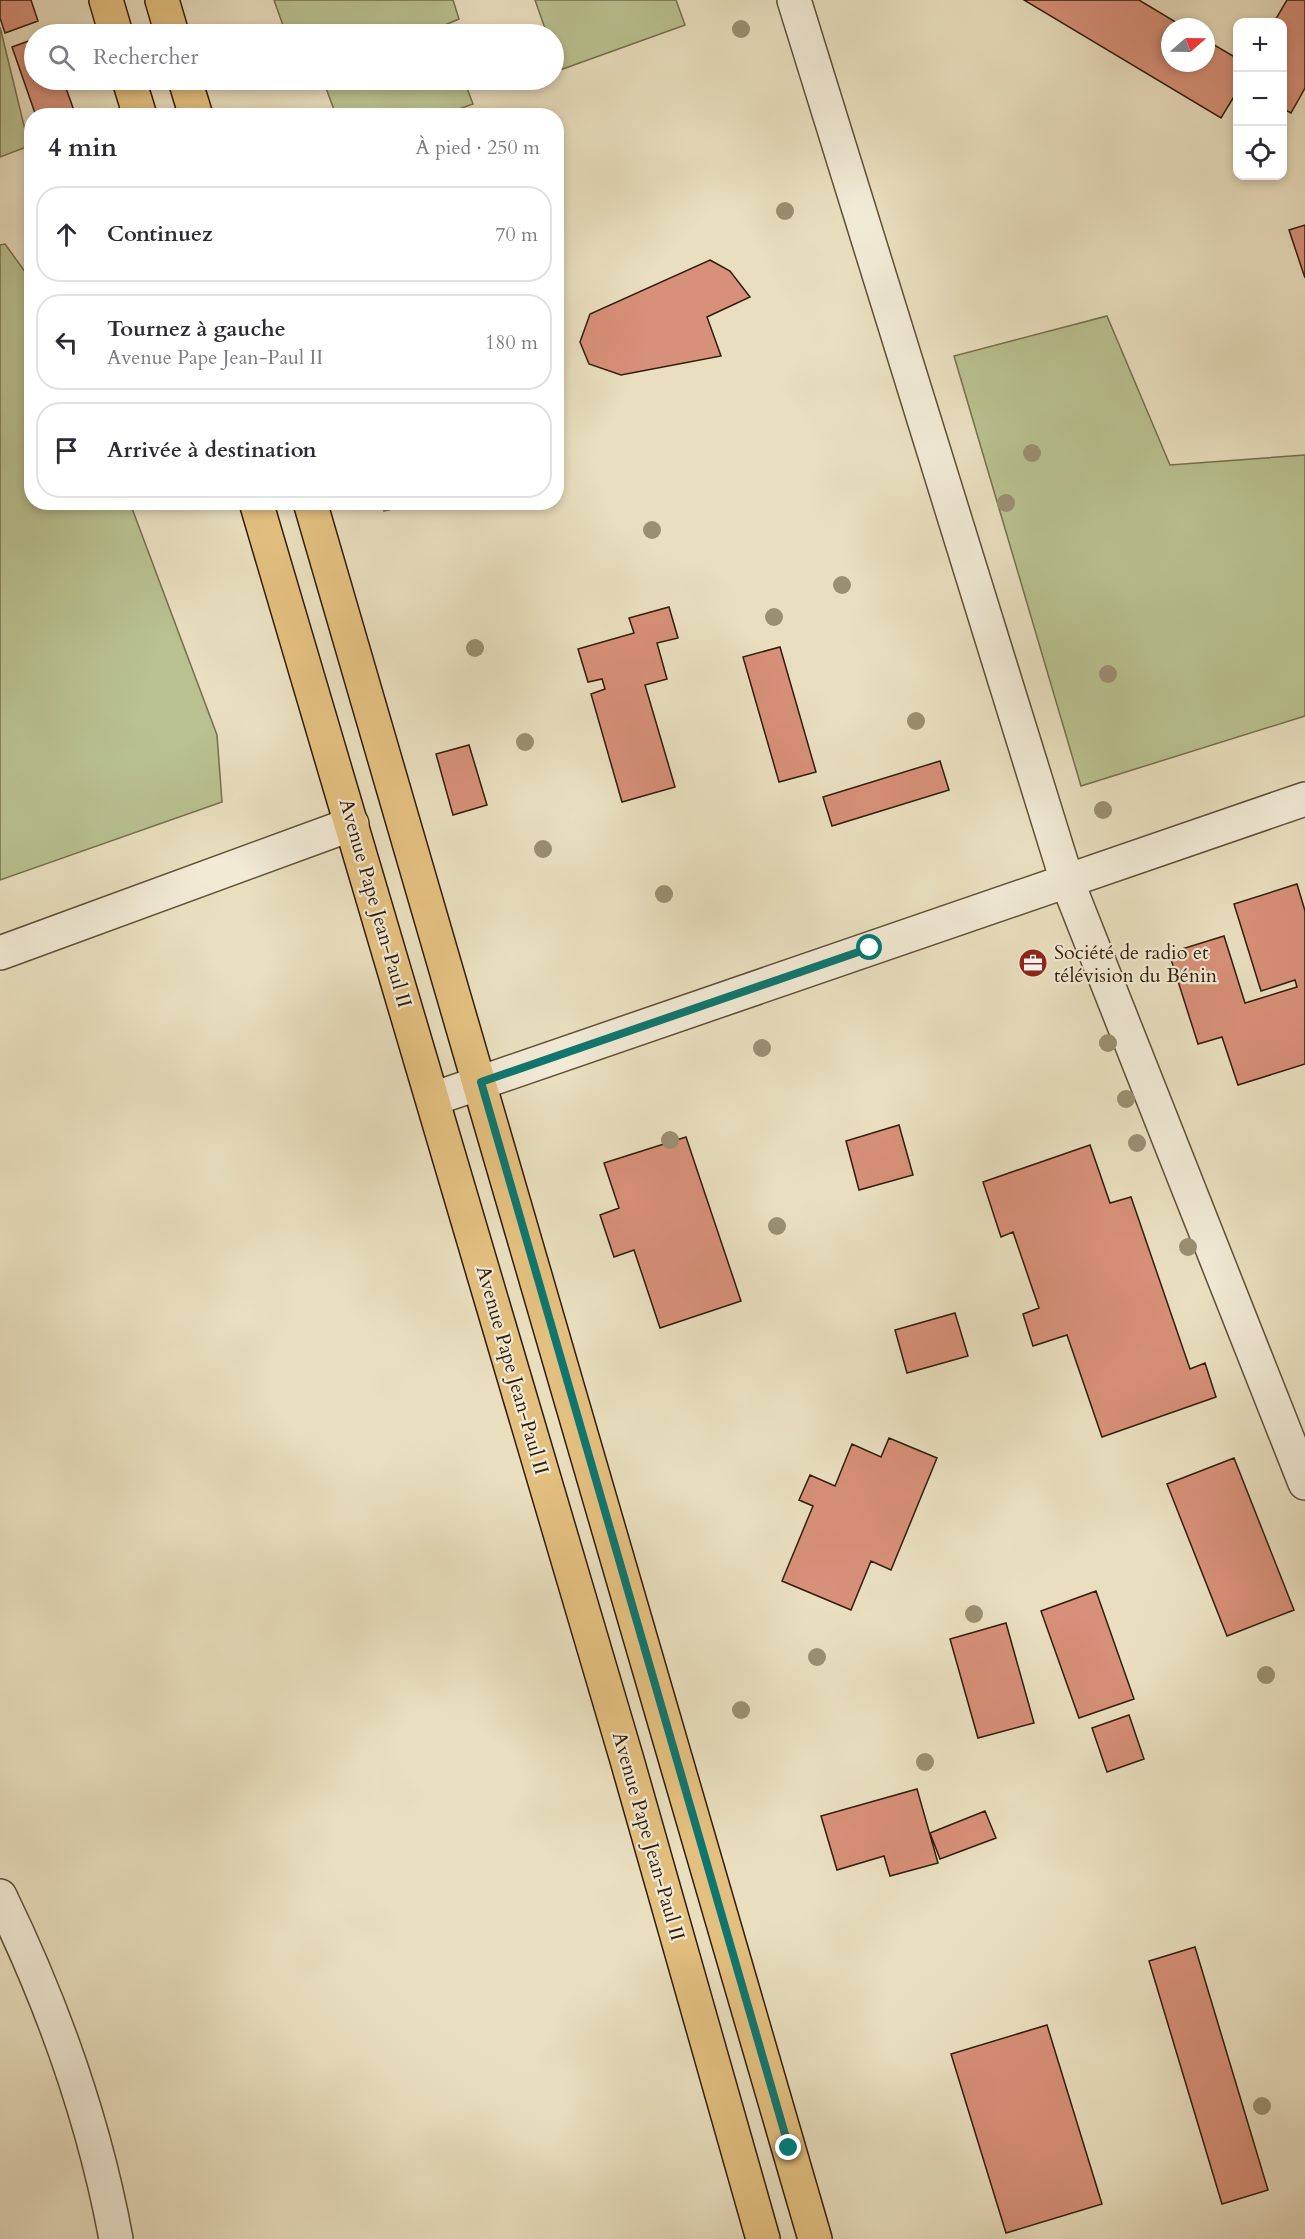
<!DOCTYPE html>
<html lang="fr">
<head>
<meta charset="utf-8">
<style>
  :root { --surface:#fff; --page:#f2f2f3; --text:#2b2b33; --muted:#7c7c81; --line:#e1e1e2 }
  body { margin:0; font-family:Cardo,serif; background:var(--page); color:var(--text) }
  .controls { position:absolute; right:18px; top:18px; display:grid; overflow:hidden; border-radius:12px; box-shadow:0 3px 9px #0003 }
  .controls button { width:54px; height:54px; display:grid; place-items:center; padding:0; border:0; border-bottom:2px solid var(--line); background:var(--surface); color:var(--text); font:30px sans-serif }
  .compass { position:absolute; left:1161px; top:18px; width:54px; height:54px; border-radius:50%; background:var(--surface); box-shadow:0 3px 9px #0003; rotate:70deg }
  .stop { position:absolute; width:18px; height:18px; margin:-14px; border:4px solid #0f766e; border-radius:50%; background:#fff }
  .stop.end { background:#0f766e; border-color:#fff; box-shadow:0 2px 6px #0008 }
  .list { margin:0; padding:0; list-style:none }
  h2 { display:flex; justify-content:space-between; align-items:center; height:78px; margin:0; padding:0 24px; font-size:26px }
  h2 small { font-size:20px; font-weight:400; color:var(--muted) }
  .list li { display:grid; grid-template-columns:39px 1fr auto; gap:18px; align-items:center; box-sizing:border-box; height:96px; margin:0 12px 12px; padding:0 12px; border:2px solid var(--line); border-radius:24px }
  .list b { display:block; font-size:22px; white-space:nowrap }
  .list p { margin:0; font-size:20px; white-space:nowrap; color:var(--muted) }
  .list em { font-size:20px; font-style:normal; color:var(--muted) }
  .icon { flex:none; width:33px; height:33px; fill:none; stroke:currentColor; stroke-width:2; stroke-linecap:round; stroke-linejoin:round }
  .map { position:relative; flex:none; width:1305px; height:2239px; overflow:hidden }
  .search { position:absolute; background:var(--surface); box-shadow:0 3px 9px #0003; left:24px; top:24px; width:540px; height:66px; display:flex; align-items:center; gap:15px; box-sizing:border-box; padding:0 21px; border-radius:33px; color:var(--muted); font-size:22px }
  .panel { position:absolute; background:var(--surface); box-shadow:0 3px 9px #0003; left:24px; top:108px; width:540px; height:402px; border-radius:24px }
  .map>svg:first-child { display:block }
</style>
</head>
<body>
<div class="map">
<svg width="1305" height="2239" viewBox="0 0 1305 2239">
  <rect width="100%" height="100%" fill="#e9dfbf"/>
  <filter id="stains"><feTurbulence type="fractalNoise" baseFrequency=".00333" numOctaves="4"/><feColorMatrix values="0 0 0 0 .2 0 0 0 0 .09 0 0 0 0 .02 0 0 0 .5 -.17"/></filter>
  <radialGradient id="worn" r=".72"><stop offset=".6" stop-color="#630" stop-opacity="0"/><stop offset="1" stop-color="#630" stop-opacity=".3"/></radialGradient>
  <path fill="#b9c190" stroke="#756f4c" stroke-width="1.5" d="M274,0H453L459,19L445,25L448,34H286Z
    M535,0H676L685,25L560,70L554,51V34H547Z
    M0,27L29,146L0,157Z
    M323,80H464L473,104L442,115H336Z
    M5,244L31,280L32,502L130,503L217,735L222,802L0,880V245Z
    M1107,316L1170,465L1305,455V716L1081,786L954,356Z
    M382,502H415V503L384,511Z"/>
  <path fill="#d79079" stroke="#311d09" stroke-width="1.5" d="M0,0H31L38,21L5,33L0,18Z
    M1024,0H1139L1184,27H1170V63H1206V40L1238,59V90L1221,118Z
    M1287,0H1305V88L1291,113L1282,108V22H1274Z
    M34,39V80H63L76,116H36L12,47Z
    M1305,225V278L1289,230Z
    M710,260L730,271L750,297L707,317L721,356L621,375L589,364L580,342L590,314Z
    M669,607L678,638L657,643L667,679L645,685L675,787L622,802L591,694L605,689L602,679L588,682L578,649L634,633L629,618Z
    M780,647L816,772L779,782L743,657Z
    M469,745L487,805L453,815L436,754Z
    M940,761L949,790L832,826L823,797Z
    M1297,884L1305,911V1064L1238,1085L1222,1037L1198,1044L1169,953L1224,936L1245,1003L1297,987L1295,980L1261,991L1234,904Z
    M899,1125L913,1175L859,1190L846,1141Z
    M686,1137L741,1301L660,1328L634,1250L614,1257L600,1215L619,1208L604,1163Z
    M1090,1145L1110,1203L1131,1197L1190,1369L1205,1363L1216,1397L1102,1437L1067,1335L1033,1346L1023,1314L1039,1308L1013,1232L1001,1237L983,1182Z
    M955,1313L968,1356L907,1373L895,1330Z
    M889,1438L937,1458L891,1570L871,1561L851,1610L782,1581L813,1506L799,1500L810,1475L835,1486L852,1444L881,1457Z
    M1234,1458L1294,1610L1227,1636L1167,1484Z
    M1096,1591L1134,1699L1079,1718L1041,1611Z
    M1006,1623L1034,1723L978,1738L950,1639Z
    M1129,1715L1144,1759L1107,1772L1092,1728Z
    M917,1789L938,1863L890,1876L884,1856L837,1870L821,1816Z
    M985,1811L996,1838L940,1859L930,1833Z
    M1195,1947L1268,2190L1222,2204L1149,1961Z
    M1047,2025L1102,2204L1006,2233L951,2054Z"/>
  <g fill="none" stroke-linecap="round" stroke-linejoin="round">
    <g stroke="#5f4e36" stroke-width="36">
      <path id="street" d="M794,0L1067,881L1305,1483
        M0,953L352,824
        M433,1099L1305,799
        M0,1896C53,2005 94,2120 116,2239"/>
    </g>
    <g stroke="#311d09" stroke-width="36">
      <path id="primary" d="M106,0L116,34
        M162,0L172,34
        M129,80L140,116
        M185,80L196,116
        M256,502L627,1760L763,2239
        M310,502L815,2239"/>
    </g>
    <use href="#street" stroke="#f1ead5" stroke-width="33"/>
    <use href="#primary" stroke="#e4c080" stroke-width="33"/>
  </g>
  <g fill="#9a8f71">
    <circle cx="741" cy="29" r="9"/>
    <circle cx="785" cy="211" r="9"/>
    <circle cx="1032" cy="453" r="9"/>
    <circle cx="1006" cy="503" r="9"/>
    <circle cx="652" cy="530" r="9"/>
    <circle cx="842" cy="585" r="9"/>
    <circle cx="774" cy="617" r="9"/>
    <circle cx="475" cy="648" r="9"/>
    <circle cx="1108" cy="674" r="9"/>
    <circle cx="916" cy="721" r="9"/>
    <circle cx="525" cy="742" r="9"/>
    <circle cx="1103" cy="810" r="9"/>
    <circle cx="543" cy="849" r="9"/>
    <circle cx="664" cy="894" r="9"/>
    <circle cx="1108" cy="1043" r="9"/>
    <circle cx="762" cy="1048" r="9"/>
    <circle cx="1126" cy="1099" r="9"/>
    <circle cx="670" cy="1140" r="9"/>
    <circle cx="1137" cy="1143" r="9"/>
    <circle cx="777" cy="1226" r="9"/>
    <circle cx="1188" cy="1247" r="9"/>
    <circle cx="974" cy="1614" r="9"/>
    <circle cx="817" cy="1657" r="9"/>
    <circle cx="1266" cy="1675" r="9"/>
    <circle cx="741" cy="1710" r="9"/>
    <circle cx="925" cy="1762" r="9"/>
    <circle cx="1262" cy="2106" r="9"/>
  </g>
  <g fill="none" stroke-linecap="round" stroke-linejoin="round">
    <path stroke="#0f766e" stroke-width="8" d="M789,2148L481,1082L870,948"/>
  </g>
  <defs>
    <g id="office-disc" transform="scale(1.5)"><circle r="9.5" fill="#8f2418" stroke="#f1ead5"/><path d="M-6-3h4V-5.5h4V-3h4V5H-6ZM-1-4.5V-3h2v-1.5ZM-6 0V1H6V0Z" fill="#fff"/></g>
  </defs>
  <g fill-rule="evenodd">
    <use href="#office-disc" x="1033" y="963"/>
  </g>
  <g text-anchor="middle" stroke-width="4.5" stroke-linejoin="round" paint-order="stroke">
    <g font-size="20" fill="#311d09" stroke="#f1ead5">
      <text transform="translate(376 903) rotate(74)" y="7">Avenue Pape Jean-Paul II</text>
      <text transform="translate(513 1370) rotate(74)" y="7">Avenue Pape Jean-Paul II</text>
      <text transform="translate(649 1836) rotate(74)" y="7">Avenue Pape Jean-Paul II</text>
    </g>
    <g font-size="20" fill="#311d09" stroke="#f1ead5" text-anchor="start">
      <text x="1054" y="959">Société de radio et<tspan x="1054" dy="23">télévision du Bénin</tspan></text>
    </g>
  </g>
  <rect width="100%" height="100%" filter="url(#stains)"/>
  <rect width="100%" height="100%" fill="url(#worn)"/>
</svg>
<div class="controls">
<button>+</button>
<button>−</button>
<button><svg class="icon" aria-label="locate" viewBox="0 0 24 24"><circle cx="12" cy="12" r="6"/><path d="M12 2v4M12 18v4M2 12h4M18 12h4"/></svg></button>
</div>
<svg class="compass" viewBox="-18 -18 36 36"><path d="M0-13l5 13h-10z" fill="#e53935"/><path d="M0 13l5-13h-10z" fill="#7c7c81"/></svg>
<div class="stop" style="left:870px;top:948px"></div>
<div class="stop end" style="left:789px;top:2148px"></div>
<div class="search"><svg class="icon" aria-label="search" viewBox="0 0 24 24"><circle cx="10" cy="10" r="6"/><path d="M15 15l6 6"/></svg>Rechercher</div>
<section class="panel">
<h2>4 min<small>À pied · 250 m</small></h2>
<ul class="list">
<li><svg class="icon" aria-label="ahead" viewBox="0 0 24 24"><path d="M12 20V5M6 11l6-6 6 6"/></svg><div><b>Continuez</b></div><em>70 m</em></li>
<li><svg class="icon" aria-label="left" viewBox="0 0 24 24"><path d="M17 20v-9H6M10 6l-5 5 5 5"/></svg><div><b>Tournez à gauche</b><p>Avenue Pape Jean-Paul II</p></div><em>180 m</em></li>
<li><svg class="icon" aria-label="arrive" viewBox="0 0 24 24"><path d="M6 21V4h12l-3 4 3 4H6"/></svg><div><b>Arrivée à destination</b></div></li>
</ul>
</section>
</div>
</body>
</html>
